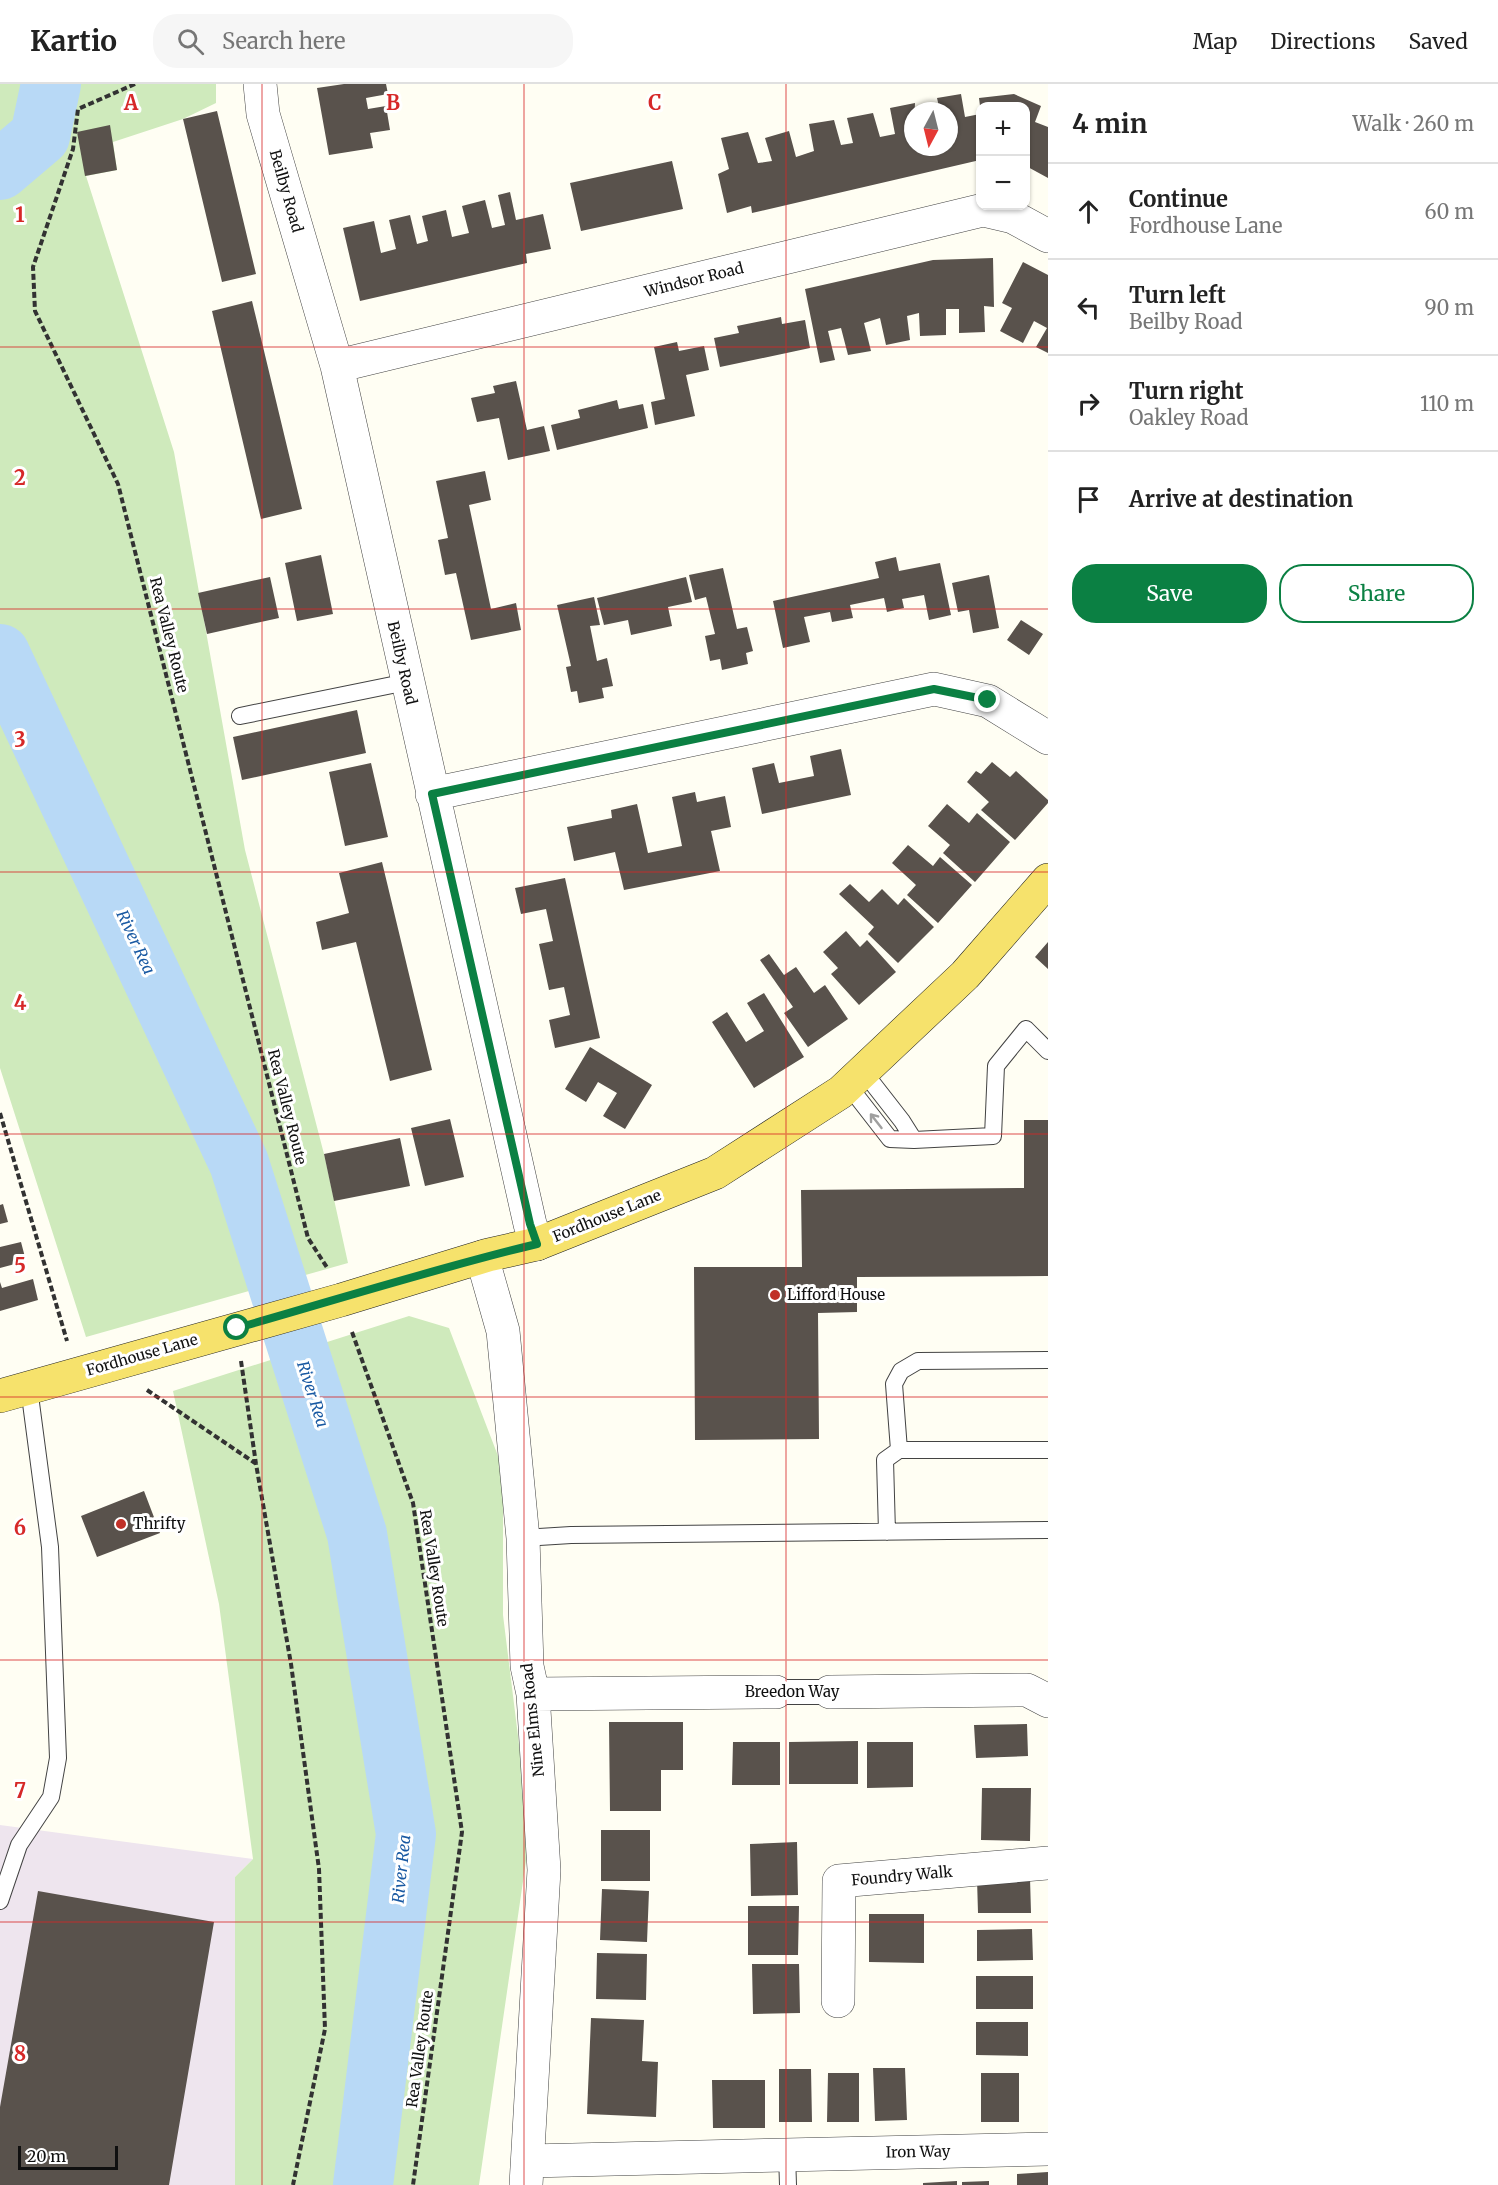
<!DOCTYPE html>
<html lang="en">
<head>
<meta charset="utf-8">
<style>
  :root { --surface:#fff; --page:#f6f6f6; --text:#222; --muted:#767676; --line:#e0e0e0; --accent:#0b8043 }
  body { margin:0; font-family:Merriweather,serif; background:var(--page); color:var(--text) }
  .controls { position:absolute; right:18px; top:18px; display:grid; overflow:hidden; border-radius:12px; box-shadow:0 2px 4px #0004 }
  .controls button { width:54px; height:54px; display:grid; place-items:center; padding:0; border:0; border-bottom:2px solid var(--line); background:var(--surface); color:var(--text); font:30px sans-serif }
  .compass { position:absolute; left:904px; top:18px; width:54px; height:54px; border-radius:50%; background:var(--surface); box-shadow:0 2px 4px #0004; rotate:187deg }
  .scale { position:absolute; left:18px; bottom:15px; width:100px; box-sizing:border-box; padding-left:6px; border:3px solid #101010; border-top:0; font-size:16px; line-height:21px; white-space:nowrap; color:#101010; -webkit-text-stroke:4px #fff; paint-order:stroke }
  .stop { position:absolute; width:18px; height:18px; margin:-14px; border:4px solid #0b8043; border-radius:50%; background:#fff }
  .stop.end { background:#0b8043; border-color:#fff; box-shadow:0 2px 6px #0008 }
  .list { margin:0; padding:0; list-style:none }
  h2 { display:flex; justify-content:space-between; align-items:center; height:78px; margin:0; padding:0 24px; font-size:26px }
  h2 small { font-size:20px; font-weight:400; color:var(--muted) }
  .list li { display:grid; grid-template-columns:39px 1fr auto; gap:18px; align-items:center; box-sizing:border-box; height:96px; padding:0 24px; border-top:2px solid var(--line) }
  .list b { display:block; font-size:22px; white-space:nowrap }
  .list p { margin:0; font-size:20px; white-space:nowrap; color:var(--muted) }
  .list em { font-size:20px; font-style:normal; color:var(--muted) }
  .actions { display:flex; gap:12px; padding:18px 24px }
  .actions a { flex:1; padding:14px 0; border:2px solid var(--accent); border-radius:24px; text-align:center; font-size:21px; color:var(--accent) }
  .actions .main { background:var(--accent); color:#fff }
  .icon { flex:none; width:33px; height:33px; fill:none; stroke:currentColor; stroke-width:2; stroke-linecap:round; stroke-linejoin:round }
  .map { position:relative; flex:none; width:1048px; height:2101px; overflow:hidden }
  header { display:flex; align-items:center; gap:36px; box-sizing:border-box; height:84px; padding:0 30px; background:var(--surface); border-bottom:2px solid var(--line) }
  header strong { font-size:28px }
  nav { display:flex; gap:33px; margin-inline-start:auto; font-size:21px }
  .search { width:420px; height:54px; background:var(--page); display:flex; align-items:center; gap:15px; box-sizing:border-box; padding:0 21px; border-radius:24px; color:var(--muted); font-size:22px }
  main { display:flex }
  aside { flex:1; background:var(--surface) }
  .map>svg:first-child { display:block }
</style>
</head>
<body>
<header>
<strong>Kartio</strong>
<div class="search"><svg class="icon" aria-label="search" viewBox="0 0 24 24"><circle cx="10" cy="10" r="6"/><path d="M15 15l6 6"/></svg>Search here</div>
<nav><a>Map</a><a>Directions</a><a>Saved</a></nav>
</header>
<main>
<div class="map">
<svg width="1048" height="2101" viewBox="0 0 1048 2101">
  <rect width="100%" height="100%" fill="#fffef3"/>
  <path fill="#eee5ee" d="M0,1741L253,1775L235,1793V2101H0Z"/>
  <path fill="#cfeabc" d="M0,0H216V19L183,35L113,58L117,86L86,92L174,368L245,766L324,1070L348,1179L86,1253L0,984Z
    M409,1232L449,1244L503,1385V1531L530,1749L479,2101H235V1793L253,1775L219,1520L173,1307Z"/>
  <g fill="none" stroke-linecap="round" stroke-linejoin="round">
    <path stroke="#b8d9f6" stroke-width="60" d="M0,86L40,52L51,0
      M0,570L239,1079L357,1450L406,1750L363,2101"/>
  </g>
  <path fill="#59524c" d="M344,0H386L388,10L366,14L368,25L386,22L390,46L370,49L373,64L329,71L317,4Z
    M961,10L965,33L980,30V76L752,129L751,122L727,129L718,90L729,85L721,54L748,48L758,79L772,77L765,54L789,47L796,73L814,67L809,40L834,36L841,61L853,59L847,34L873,29L880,53L895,50L890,24L915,19L913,63H949V27H940L937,14Z
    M1014,10L1041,22L1035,38L1048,43V94L1026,82V22H980L979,14Z
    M217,27L256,190L222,198L183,35Z
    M110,41L117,86L85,92L77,48Z
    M672,77L683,125L581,147L570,99Z
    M510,108L516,136L543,130L551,165L526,170L527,179L360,217L343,144L374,137L381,169L396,165L389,136L410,131L417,160L428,157L422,132L446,126L452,153L469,149L462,122L485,116L492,144L505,141L498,111Z
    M993,174L994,223L984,222L985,248L959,249V225H946V251L920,252L919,229L907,232L910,256L886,261L880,234L864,239L871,267L848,271L841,244L828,247L835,276L820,279L805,205L933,176Z
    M1023,178L1048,191V269L1036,263L1047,244L1034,237L1023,259L1000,247L1012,224L1002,219Z
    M252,217L302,425L261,435L212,227Z
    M781,233L782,240L805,236L810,264L720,283L714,254L739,249L737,242Z
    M677,258L679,267L704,262L709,286L686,291L695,332L655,341L651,318L665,315L654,263Z
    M516,297L527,346L544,342L550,367L508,376L499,334L477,338L471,314L495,309L493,302Z
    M617,316L619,325L643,320L648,344L557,366L551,341L580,334L578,326Z
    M485,387L491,416L469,421L491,525L516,519L521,546L471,556L456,489L445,491L438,456L448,454L436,397Z
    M321,471L333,530L297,537L285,479Z
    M896,473L899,487L940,479L951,531L929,536L924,511L902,515L904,524L887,528L884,514L850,521L853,534L832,538L830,528L804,533L810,558L783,564L773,517L879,494L875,478Z
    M723,484L737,545L747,543L753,567L746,569L748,580L722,586L720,575L710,577L705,552L715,550L706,513L695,516L689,491Z
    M989,491L999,544L973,549L969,526L958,528L952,499Z
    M270,493L279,534L207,550L198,509Z
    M686,493L692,518L668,523L672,542L631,551L628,536L604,541L597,514Z
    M594,513L600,541L590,542L597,577L607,574L613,602L602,604L604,614L579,619L577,607L571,608L566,583L571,582L557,521Z
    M1021,536L1043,550L1029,571L1007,556Z
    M357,626L366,669L242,696L233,653Z
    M841,665L851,711L762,730L752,684L774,679L779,699L814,692L810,672Z
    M992,678L1010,693L1016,687L1048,716V719L1015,756L981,726L989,718L967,698L976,687L981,690Z
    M371,679L388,753L345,762L329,688Z
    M695,708L697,718L725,712L731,743L711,747L720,787L624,806L615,768L574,777L567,743L612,734L611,726L637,720L648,769L682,762L672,713Z
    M947,720L969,739L977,729L1010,758L975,798L943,769L950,761L928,742Z
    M908,761L933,782L940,773L972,801L938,839L907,811L916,801L892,779Z
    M382,778L432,986L390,997L356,858L322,866L316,838L349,829L339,789Z
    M565,794L600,954L555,964L549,936L570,931L564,903L549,906L539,860L553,857L546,825L521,830L515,804Z
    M850,800L869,818L882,805L898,821L904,814L934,843L898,879L868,850L874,843L839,810Z
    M846,847L860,863L867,856L896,888L859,921L831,890L838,884L823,868Z
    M1048,858V885L1035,873Z
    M769,870L784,891L796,883L814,909L825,901L848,935L808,963L784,929L793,923L760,876Z
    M764,909L804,973L754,1004L712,938L727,928L746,958L764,947L747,919Z
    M590,963L652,1001L625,1045L603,1032L617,1009L598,998L586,1018L565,1005Z
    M450,1035L464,1093L425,1102L411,1044Z
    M1024,1036H1048V1192L857,1193V1228L818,1229L819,1355L695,1356L694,1183H802L801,1106L1024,1104Z
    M400,1054L410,1102L334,1117L324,1070Z
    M3,1120L8,1138L0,1140V1121Z
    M21,1158L26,1177L0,1184V1163Z
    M33,1195L38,1216L0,1227V1198L2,1204Z
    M144,1407L160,1449L97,1473L81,1432Z
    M609,1638H683V1686H661V1727H610Z
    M1027,1640L1028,1672L976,1674L974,1641Z
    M858,1657V1700H789V1658Z
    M733,1658H780V1701H732Z
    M867,1658H913V1703L867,1704Z
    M982,1704H1031L1030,1757L981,1756Z
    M601,1746H650V1797H601Z
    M797,1758L798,1811L751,1812L750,1760Z
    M1030,1794L1031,1829H978L977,1795Z
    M602,1805L649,1807L647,1858L600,1856Z
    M38,1807L214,1838L169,2101H0V2023Z
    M748,1822H799L798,1871H748Z
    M869,1830H924V1879L869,1878Z
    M1032,1845L1033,1876L977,1877V1846Z
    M597,1869L647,1870L646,1916L596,1915Z
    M752,1880H799L800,1929L753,1930Z
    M976,1892H1033V1925H976Z
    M591,1934L644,1936L642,1977L658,1978L656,2033L587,2030Z
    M976,1938H1028V1972L976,1971Z
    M873,1984H905L907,2036L875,2037Z
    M779,1985H811L812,2038H779Z
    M828,1989H859V2038H827Z
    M981,1989H1019V2038H981Z
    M712,1996H765V2044H713Z
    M1048,2088V2101H1017V2090Z
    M957,2097V2101H923V2099Z
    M989,2097V2101H962V2098Z"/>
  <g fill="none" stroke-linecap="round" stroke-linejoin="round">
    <g stroke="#434343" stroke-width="18">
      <path id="service" d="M240,632L407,598
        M863,987L902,1037L914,1056
        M848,1001L890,1055L914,1056L993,1052L996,982L1026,945L1048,967
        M899,1366L894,1300L901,1287L918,1277L1048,1276
        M887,1448L885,1376L899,1366H1048
        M523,1454L571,1451L1048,1446
        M0,1817L19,1761L51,1713L58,1674L50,1463L29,1304
        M787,2070L788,2101"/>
    </g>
    <g stroke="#434343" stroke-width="26">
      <path id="pedestrian" d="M776,1608H830"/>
    </g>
    <g stroke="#434343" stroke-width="34">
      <path id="minor" d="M260,0L263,30L337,282L530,1140L537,1160
        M337,282L983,126L1013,133L1048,152
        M432,710L934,605L988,617L1048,654
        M482,1173L503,1247L523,1454L527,1582L533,1610L544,1786L526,2101
        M830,1608L1027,1606L1048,1617
        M533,1610L776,1608
        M838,1917L839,1797L1048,1779
        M529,2077L1048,2065"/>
    </g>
    <g stroke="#212121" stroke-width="34">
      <path id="primary" d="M0,1312L341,1216L488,1171L537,1160L715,1089L841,1008L965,891L1048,796"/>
    </g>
    <path stroke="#323232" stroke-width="4" stroke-dasharray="6 3" stroke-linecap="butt" d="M135,0L78,25L73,65L33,183L35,227L118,400L308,1154L328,1185
      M0,1029L67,1257
      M352,1248L413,1419L462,1748L413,2101
      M241,1277L256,1380L291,1580L319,1785L325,1945L293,2101
      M147,1306L255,1379"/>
    <use href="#service" stroke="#fff" stroke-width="16"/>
    <use href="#pedestrian" stroke="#fff" stroke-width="24"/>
    <use href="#minor" stroke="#fff" stroke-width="33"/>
    <use href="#primary" stroke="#f6e26c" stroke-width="33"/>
  </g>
  <defs><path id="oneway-shaft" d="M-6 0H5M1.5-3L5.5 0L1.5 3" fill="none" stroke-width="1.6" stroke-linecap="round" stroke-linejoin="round" transform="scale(1.5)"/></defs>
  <use stroke="#9f9f9f" href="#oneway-shaft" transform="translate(876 1037) rotate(-128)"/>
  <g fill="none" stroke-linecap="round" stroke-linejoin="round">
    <path stroke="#0b8043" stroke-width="8" d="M237,1244C336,1216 437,1184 537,1160L530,1140L432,710L934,605L988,616"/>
  </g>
  <path fill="none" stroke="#d62828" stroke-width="1.5" stroke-opacity="0.55" d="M262,0V2101M524,0V2101M786,0V2101M0,263H1048M0,525H1048M0,788H1048M0,1050H1048M0,1313H1048M0,1576H1048M0,1838H1048"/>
  <g fill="#c03028" stroke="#fff" stroke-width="2">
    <circle cx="775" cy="1211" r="6"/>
    <circle cx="121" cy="1440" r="6"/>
  </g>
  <g text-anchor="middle" stroke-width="6" stroke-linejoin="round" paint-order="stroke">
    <g font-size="15" fill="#101010" stroke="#fff">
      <text transform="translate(286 107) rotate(74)" y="5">Beilby Road</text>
      <text transform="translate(694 196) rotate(-14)" y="5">Windsor Road</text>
      <text transform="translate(169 551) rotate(76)" y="5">Rea Valley Route</text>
      <text transform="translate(402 579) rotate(77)" y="5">Beilby Road</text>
      <text transform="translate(287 1023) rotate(76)" y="5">Rea Valley Route</text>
      <text transform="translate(607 1132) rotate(-22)" y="5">Fordhouse Lane</text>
      <text transform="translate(142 1271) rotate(-16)" y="5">Fordhouse Lane</text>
      <text transform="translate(434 1484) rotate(81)" y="5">Rea Valley Route</text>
      <text x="792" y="1613">Breedon Way</text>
      <text transform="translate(533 1636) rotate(-96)" y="5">Nine Elms Road</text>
      <text transform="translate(902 1792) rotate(-5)" y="5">Foundry Walk</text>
      <text transform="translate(420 1965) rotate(-82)" y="5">Rea Valley Route</text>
      <text transform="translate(918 2068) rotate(-1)" y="5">Iron Way</text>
    </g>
    <g font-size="15" fill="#101010" stroke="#fff" text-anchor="start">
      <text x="787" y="1216">Lifford House</text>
      <text x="133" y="1445">Thrifty</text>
    </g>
    <g font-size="16" font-style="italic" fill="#1959a2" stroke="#fff">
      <text transform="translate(136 858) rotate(65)" y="6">River Rea</text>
      <text transform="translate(313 1310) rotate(72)" y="6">River Rea</text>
      <text transform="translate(401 1785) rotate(-84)" y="6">River Rea</text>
    </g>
  </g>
  <g font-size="20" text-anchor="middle" font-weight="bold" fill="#d62828" stroke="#fff" stroke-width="6" stroke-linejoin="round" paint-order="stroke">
    <text x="131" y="26">A</text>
    <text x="393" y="26">B</text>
    <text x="655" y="26">C</text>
    <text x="20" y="138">1</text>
    <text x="20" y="401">2</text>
    <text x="20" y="663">3</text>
    <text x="20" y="926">4</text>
    <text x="20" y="1189">5</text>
    <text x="20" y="1451">6</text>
    <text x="20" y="1714">7</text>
    <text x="20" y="1977">8</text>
  </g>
</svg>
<div class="controls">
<button>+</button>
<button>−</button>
</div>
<svg class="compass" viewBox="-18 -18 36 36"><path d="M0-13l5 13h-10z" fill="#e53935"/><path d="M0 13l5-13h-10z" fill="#767676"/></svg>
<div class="scale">20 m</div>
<div class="stop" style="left:237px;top:1244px"></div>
<div class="stop end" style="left:988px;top:616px"></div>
</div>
<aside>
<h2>4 min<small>Walk · 260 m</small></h2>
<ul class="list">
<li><svg class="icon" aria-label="ahead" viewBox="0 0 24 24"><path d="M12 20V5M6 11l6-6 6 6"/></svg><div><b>Continue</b><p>Fordhouse Lane</p></div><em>60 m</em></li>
<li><svg class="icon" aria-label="left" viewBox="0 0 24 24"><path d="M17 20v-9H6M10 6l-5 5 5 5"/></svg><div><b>Turn left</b><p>Beilby Road</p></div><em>90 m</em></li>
<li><svg class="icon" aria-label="right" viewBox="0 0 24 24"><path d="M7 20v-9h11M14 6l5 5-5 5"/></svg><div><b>Turn right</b><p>Oakley Road</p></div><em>110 m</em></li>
<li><svg class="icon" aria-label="arrive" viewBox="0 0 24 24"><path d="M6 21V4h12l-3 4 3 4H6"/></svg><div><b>Arrive at destination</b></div></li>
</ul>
<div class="actions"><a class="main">Save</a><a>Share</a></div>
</aside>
</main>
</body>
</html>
